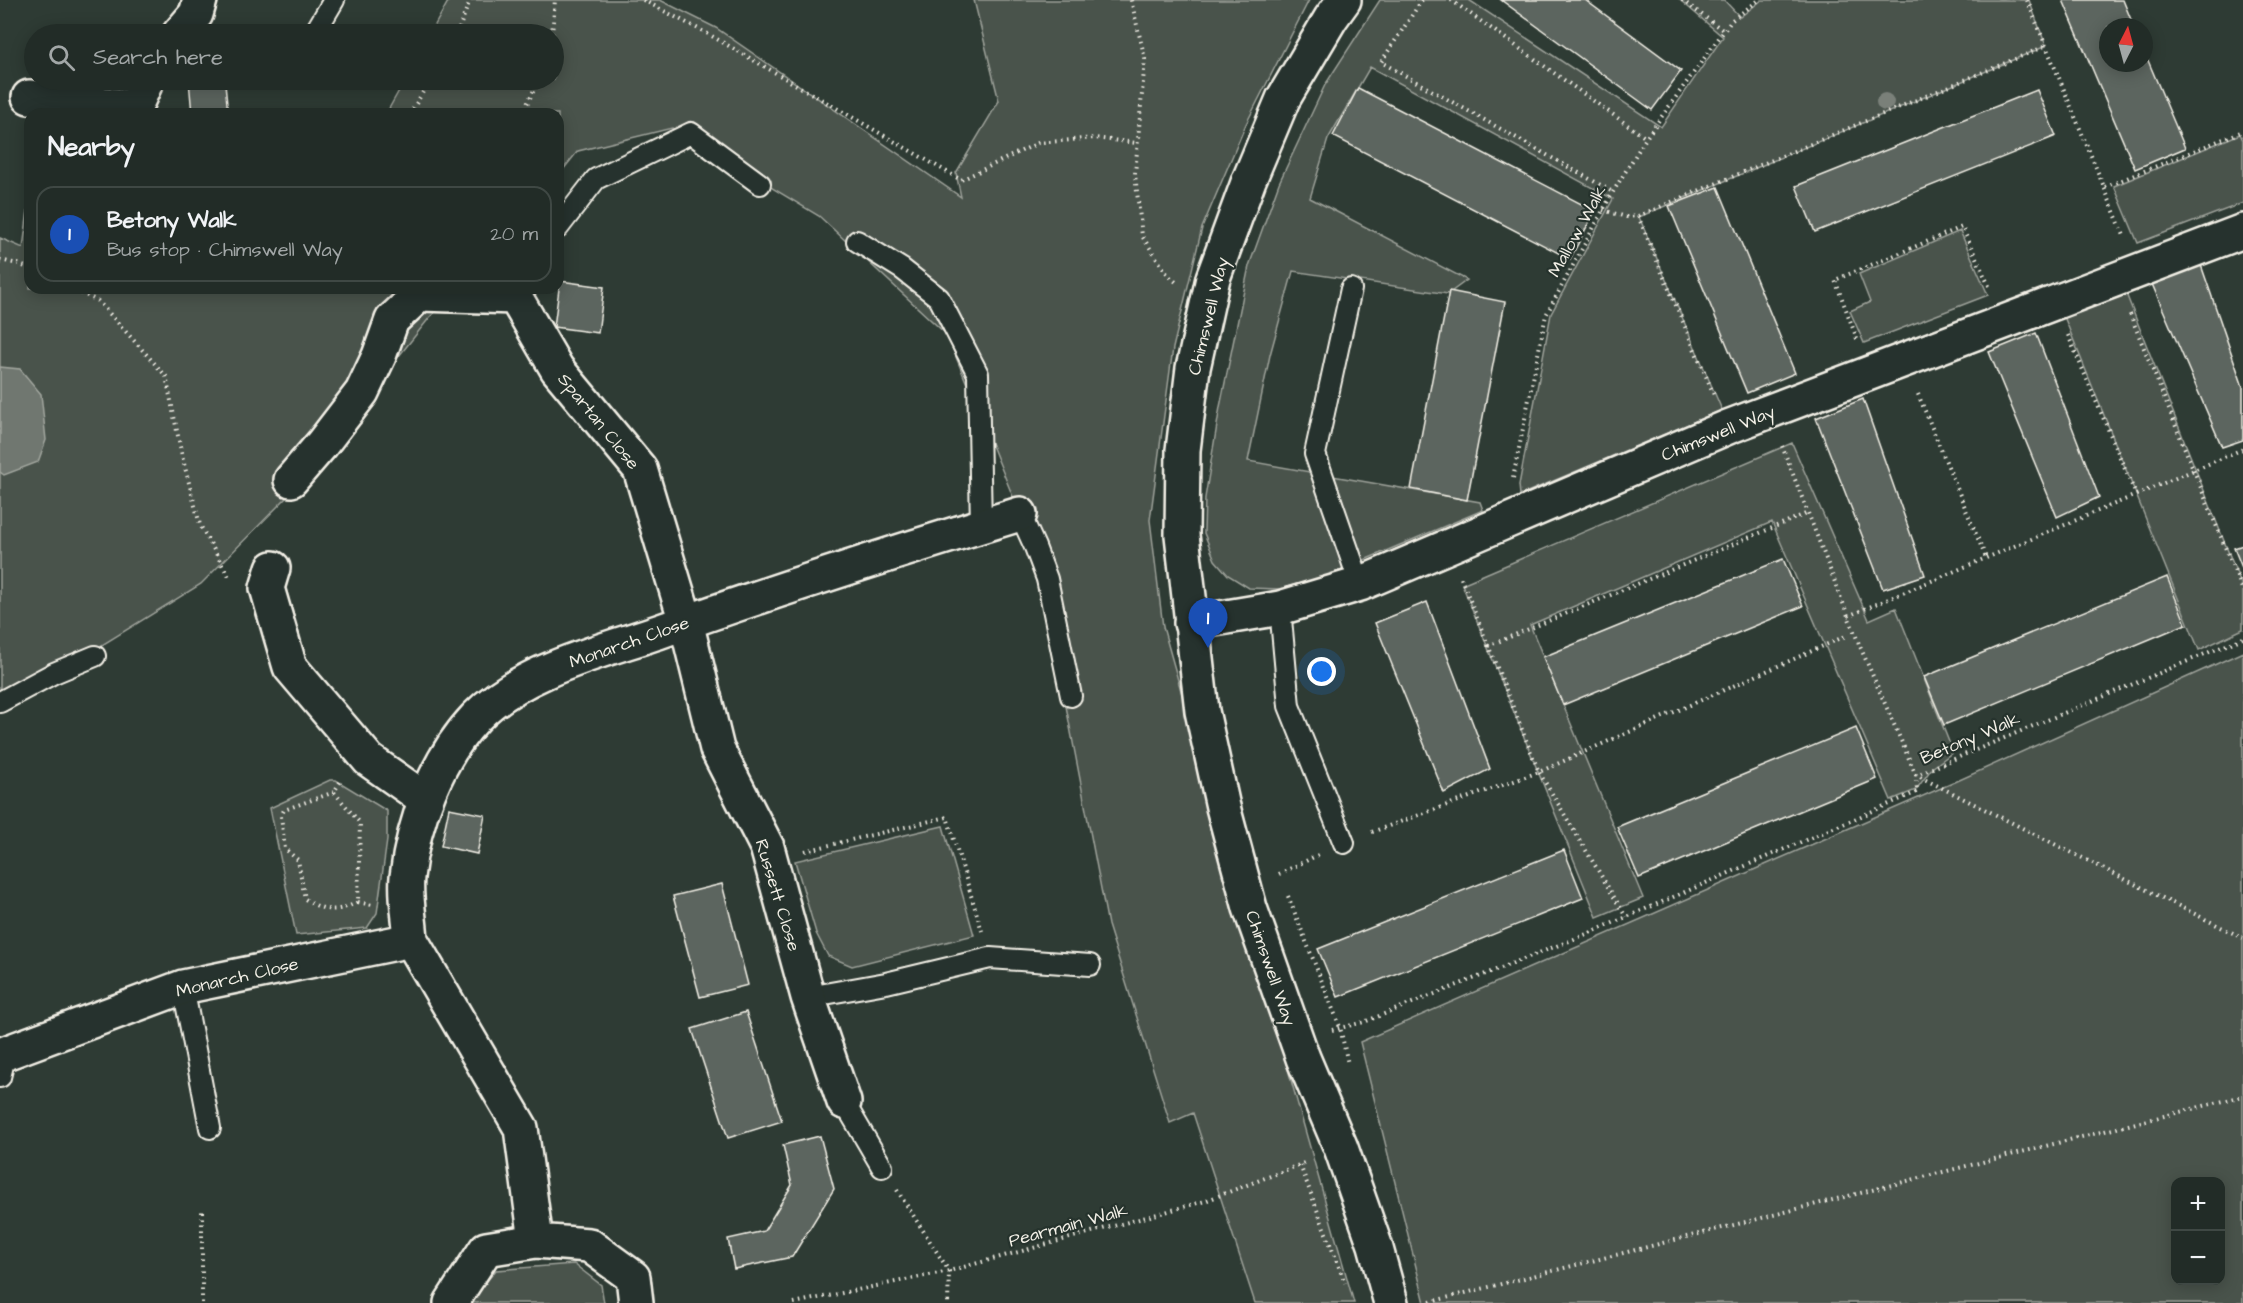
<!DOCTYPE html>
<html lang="en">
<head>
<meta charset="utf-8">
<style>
  :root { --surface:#222c27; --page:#2e3833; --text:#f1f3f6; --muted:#a2a7a7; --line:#3f4844; --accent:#d93025 }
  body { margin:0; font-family:"Architects Daughter",sans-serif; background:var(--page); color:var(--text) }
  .controls { position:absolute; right:18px; bottom:18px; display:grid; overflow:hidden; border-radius:12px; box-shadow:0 3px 15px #0003 }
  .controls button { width:54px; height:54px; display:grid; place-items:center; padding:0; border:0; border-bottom:2px solid var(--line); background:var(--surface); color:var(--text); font:30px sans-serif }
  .compass { position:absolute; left:2099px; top:18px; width:54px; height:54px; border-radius:50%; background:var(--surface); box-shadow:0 3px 15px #0003; rotate:6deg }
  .you { position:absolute; left:1322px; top:672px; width:21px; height:21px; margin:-15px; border:4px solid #fff; border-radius:50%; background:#1a73e8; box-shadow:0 0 0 9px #1a73e833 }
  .badge { display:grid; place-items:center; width:39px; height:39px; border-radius:50%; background:var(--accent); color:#fff; font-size:20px; font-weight:700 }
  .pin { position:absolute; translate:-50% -50px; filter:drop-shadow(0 2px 3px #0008) }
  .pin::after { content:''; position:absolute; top:32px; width:21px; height:18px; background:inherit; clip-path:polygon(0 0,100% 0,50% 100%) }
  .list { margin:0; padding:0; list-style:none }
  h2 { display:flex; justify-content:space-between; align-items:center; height:78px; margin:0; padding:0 24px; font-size:26px }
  h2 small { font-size:20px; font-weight:400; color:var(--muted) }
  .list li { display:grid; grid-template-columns:39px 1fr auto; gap:18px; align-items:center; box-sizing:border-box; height:96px; margin:0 12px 12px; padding:0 12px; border:2px solid var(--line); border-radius:18px }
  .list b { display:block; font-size:22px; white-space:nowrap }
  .list p { margin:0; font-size:20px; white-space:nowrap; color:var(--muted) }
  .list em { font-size:20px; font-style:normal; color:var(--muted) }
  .icon { flex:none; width:33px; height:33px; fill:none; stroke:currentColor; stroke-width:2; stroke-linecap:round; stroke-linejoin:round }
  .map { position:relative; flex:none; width:2243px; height:1303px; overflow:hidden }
  .search { position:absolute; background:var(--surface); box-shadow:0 3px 15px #0003; left:24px; top:24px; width:540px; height:66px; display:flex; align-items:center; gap:15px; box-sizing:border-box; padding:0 21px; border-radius:33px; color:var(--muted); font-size:22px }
  .panel { position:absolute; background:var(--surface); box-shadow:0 3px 15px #0003; left:24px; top:108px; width:540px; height:186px; border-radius:18px }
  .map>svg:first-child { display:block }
</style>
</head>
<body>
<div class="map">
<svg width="2243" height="1303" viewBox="0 0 2243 1303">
  <rect width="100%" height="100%" fill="#2e3b34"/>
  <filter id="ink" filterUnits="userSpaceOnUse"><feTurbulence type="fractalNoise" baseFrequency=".0167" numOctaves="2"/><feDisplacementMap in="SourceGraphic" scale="12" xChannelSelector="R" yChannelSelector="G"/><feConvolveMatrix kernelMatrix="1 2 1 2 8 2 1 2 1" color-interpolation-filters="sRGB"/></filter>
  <g filter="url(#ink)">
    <path fill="#48524c" stroke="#9ea29a" stroke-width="1.5" fill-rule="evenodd" d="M449,0H660L716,28L961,197L956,173L999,101L974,0H1309L1246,124L1202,228L1173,348L1150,520L1163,627L1354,1303H1255L1193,1113L1170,1123L1108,925L1066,706L1020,514L947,335L819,216L672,128L578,151L558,176V114H386L405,80H554V34H430Z
      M1380,0H1469L1661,127L1723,37L1680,0H1724L1740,17L1762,0H2029L2046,46L1639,217L1722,410L1520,495L1519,485L1551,314L1613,199L1370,67L1328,139L1310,198L1467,280L1448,294L1293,271L1270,355L1248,461L1480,502L1483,510L1324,577L1279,589L1249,588L1228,575L1215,560L1204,533L1205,498L1220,407L1249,266L1279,183L1325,85Z
      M2240,134L2243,140V203L2138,243L2114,186Z
      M30,195V288H461L430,317L286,498L201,584L0,708V238L23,248Z
      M1960,231L1988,295L1864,343L1850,311L1870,302L1859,274Z
      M2125,291L2243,589V629L2199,650L2063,314Z
      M1792,443L1869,620L1896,608L1953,752L1932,768L1916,790L1891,800L1772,522L1530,625L1643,898L1597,917L1462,584Z
      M2243,652V1303H1425L1360,1042L1955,782ZM2176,1182H2220V1280H2176Z
      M330,780H336L387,811V840L377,913L367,928L296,935L270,808Z
      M943,826L974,935L852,966L828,956L816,933L795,861Z
      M574,1264L601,1285L604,1303H469L496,1270Z"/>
    <path fill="#6f7770" stroke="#a4a8a0" stroke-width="1.5" d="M0,367L20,369L41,394L46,440L38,462L4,475L0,472Z"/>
    <path fill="#5c655e" stroke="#f4f1e8" stroke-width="1.5" d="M1501,0H1585L1681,71L1652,110Z
      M2063,0H2123L2134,27H2108V63H2144V51L2185,148L2135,169Z
      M189,80H228L225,84L228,114H192Z
      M1358,88L1595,211L1570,259L1333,136Z
      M2037,90L2056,136L1815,232L1796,186Z
      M1718,187L1795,373L1747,393L1669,206Z
      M2201,265L2243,387V440L2222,447L2152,284Z
      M560,281L604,287L598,333L554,327Z
      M1449,291L1505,302L1467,500L1411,489Z
      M2036,333L2099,497L2057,517L1989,352Z
      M1863,399L1925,575L1883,589L1816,418Z
      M2243,545V570L2234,548Z
      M1783,559L1803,606L1563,705L1543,657Z
      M2167,577L2186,624L1944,725L1924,677Z
      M1427,602L1490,769L1444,793L1375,623Z
      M1856,728L1877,779L1639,878L1617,827Z
      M449,808L485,815L477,854L441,846Z
      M1564,850L1583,898L1338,997L1318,949Z
      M722,884L748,985L700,997L673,896Z
      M746,1012L782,1121L728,1138L692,1029Z
      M820,1136L834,1189L792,1257L734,1269L728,1239L764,1231L792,1185L783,1145Z"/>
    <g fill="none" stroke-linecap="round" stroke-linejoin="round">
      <g stroke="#f4f1e8" stroke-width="24">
        <path id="lane" d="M314,34L334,0
          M558,228L596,179L691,133L760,184
          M857,241L902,269L939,298L978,374L981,526
          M1351,289L1315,454L1360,584
          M1020,514L1035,547L1047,579L1071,696
          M1280,608L1289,706L1344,843
          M0,702L54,673L95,656
          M183,987L210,1128
          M808,997L886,983L990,958L1090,965
          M0,1077L6,1053
          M844,1102L882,1167"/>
      </g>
      <g stroke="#f4f1e8" stroke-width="38">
        <path id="street" d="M179,34L196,14L200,0
          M29,97L135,107
          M136,114L135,107L147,80
          M510,288L557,369L640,469L686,622L717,749L767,847L808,997L844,1102
          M291,480L322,444L362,392L379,356L392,320L420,294L515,297
          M273,568L267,588L290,667L369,760L426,800
          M1191,623L1280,608L1360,584L1728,427L2243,231
          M411,940C410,920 405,897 407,877C413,822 437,758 476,717C520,671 599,652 658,632C778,589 899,551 1020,514
          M0,1055L183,987L411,940L521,1128L536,1241
          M451,1303L486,1249L536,1241L589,1245L633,1277L636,1303"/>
      </g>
      <g stroke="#f4f1e8" stroke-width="38">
        <path id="secondary" d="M1344,0L1331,18L1283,99L1249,180L1213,278L1193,368L1183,450L1182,535L1202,711L1223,807L1250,908L1303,1058L1341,1148L1375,1245L1391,1303"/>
      </g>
      <path stroke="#f4f1e8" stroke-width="4" stroke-dasharray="1.5 4.5" stroke-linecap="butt" d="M643,0L710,35L961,180L1038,143L1094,138L1137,143
        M1131,0L1145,59L1135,174L1142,236L1168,275L1176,282
        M1422,0L1381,62L1613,192
        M1451,0L1646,138
        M1682,0L1724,31
        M2027,0L2125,238
        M457,34L470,0
        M552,34L555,0
        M410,114L430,80
        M522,114L539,80
        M2105,187L2243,131
        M1603,210L1626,217L1638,216L2046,46
        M1638,216L1714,395
        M0,260L18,264L30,269
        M70,288L98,301L166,376L182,456L200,525L229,577L232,578
        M2130,314L2243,591
        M2068,335L2136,495L2243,449
        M1857,339L1835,280L1962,227L1990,288
        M1918,394L1986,558
        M1782,446L1859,644L1916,775L2243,938
        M1513,478L1546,315L1613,192L1646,138L1732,20L1759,0
        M1461,578L1539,772L1626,917
        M1848,616L2136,495
        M1488,646L1808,513
        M334,792L284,810L281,816L285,849L298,860L305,899C325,912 336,913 358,902L360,823L334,792L340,782
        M1372,832L1539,772L1848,635
        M805,851L947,817L982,931
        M1279,874L1318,855
        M1288,896L1340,1027L1348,1064
        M358,902L372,905
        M1332,1030L1364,1022L1592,932L1917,792L1916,775L2243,638
        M1300,1165L1345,1283
        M897,1190L949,1271L948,1303
        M1430,1302L2243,1096
        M202,1303V1207
        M794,1303L949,1271L1205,1201L1307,1162"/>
      <use href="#lane" stroke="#26332d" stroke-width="20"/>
      <use href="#street" stroke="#26332d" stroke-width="33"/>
      <use href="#secondary" stroke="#26332d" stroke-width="33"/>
    </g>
    <circle fill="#7a8079" cx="1885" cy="102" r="9"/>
  </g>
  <g text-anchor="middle" stroke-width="4.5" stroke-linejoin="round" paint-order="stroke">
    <g font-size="18" fill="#f4f1e8" stroke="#26332d">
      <text transform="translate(1577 231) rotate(-61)" y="6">Mallow Walk</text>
      <text transform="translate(1208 316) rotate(-76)" y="6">Chimswell Way</text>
      <text transform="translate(599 421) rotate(51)" y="6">Spartan Close</text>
      <text transform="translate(1718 433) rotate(-22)" y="6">Chimswell Way</text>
      <text transform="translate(629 642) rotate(-19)" y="6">Monarch Close</text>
      <text transform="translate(1970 738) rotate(-23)" y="6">Betony Walk</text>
      <text transform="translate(778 895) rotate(73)" y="6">Russett Close</text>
      <text transform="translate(1271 968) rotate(71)" y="6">Chimswell Way</text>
      <text transform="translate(237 977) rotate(-13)" y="6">Monarch Close</text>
      <text transform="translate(1068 1225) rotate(-15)" y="6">Pearmain Walk</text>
    </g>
  </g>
</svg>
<div class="controls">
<button>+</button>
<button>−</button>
</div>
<svg class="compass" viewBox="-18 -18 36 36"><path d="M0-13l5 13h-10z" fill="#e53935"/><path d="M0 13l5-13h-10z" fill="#a2a7a7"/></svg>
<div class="you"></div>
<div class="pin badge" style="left:1208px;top:648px;background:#1a4fb4">1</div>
<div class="search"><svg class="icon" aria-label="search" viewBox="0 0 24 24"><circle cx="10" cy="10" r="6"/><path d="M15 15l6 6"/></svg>Search here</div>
<section class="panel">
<h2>Nearby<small></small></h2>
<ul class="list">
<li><span class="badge" style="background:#1a4fb4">1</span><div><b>Betony Walk</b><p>Bus stop · Chimswell Way</p></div><em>20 m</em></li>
</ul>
</section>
</div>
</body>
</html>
